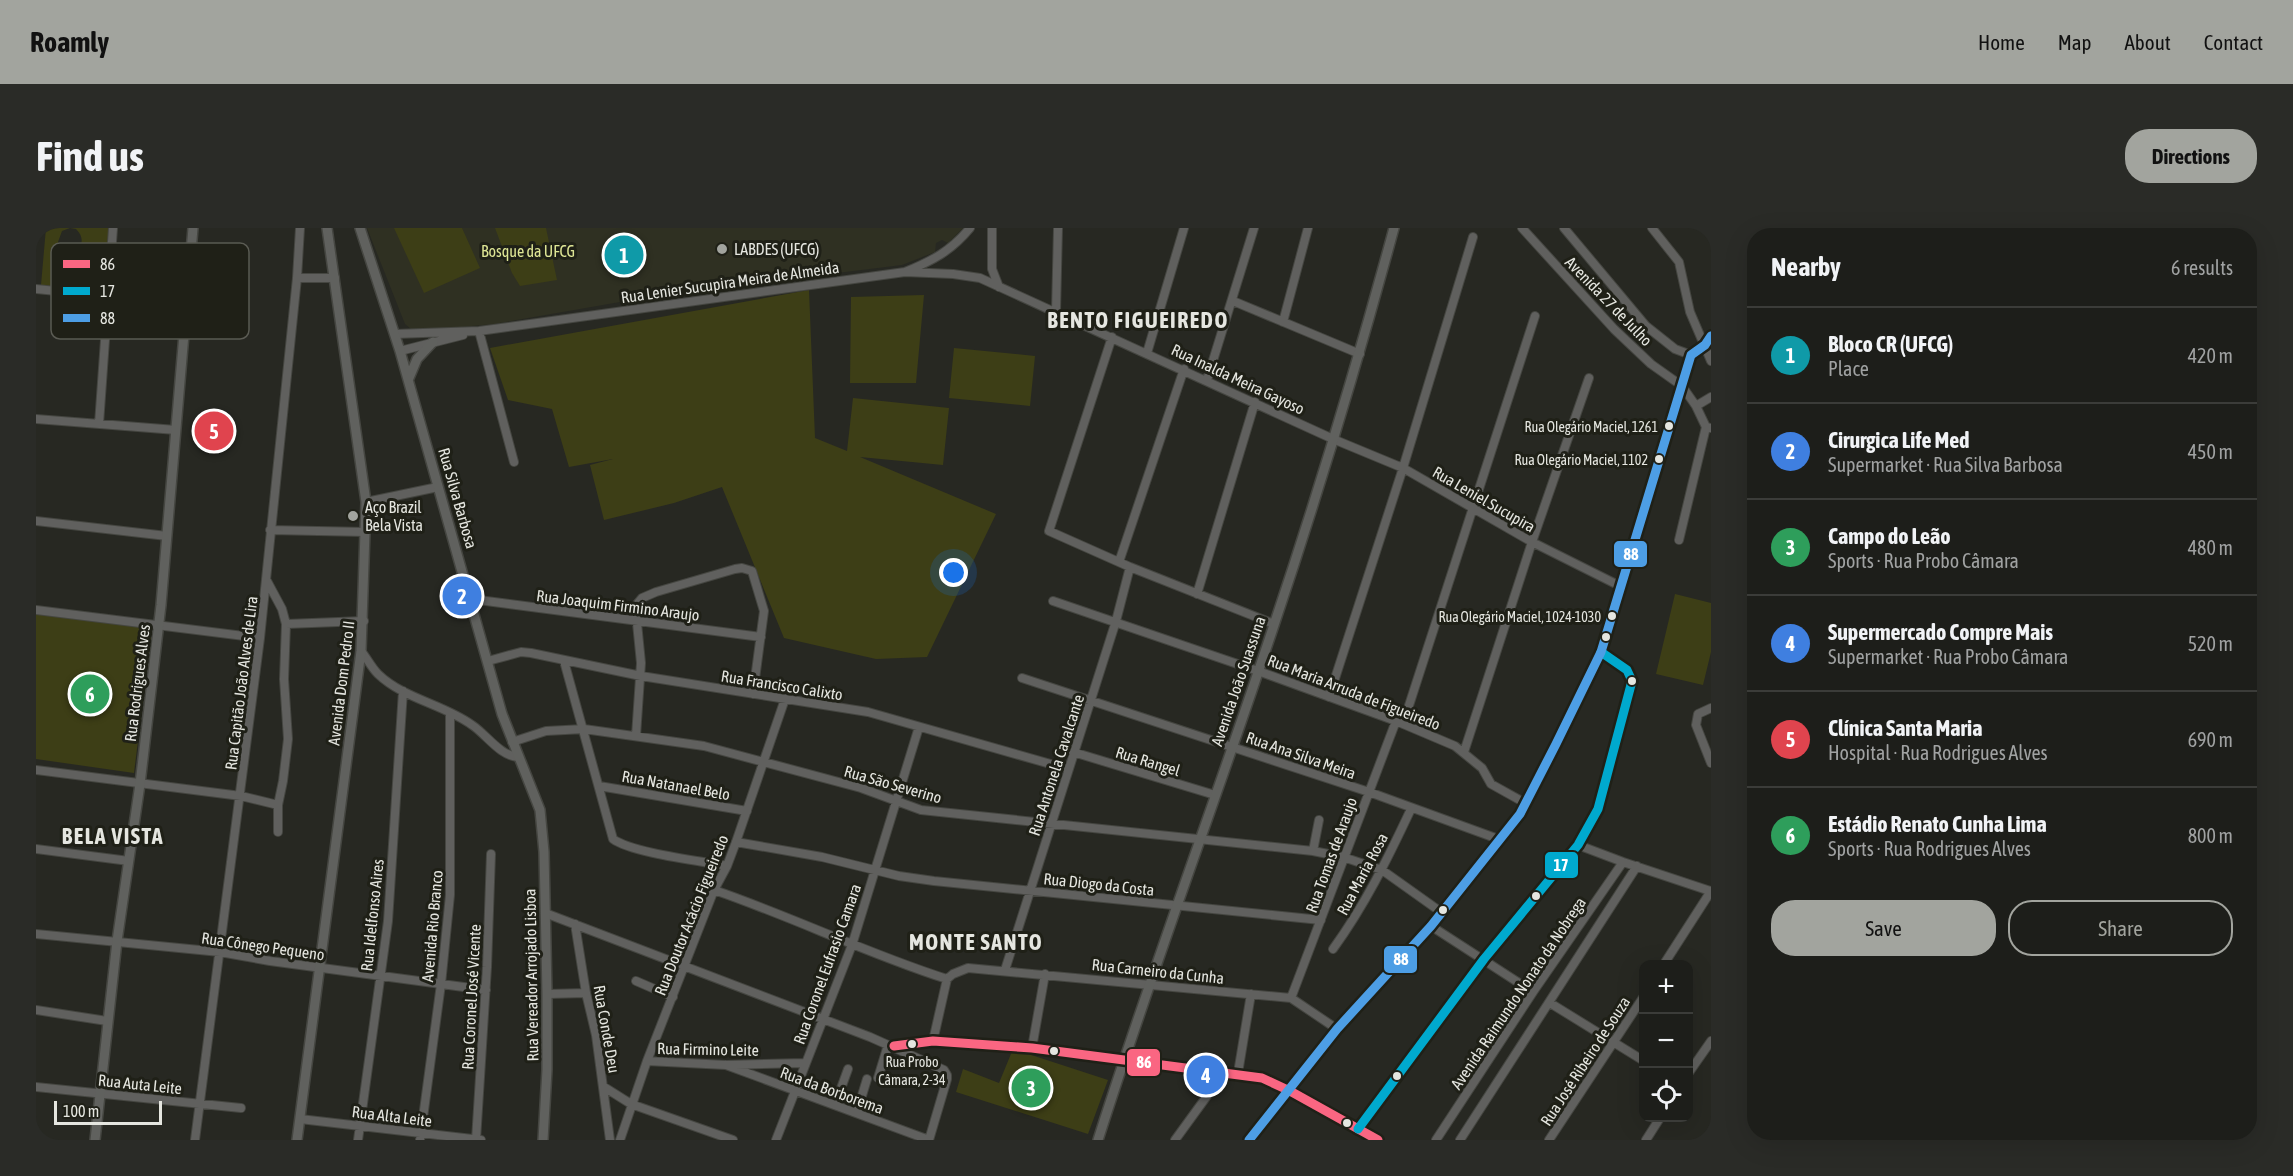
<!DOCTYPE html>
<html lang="en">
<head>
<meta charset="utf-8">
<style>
  :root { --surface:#1d1e1a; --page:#2a2b27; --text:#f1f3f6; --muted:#a0a2a2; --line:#3b3c39; --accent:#a2a49e }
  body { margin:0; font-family:"Asap Condensed",sans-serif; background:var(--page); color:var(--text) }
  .controls { position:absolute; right:18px; bottom:18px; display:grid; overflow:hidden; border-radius:12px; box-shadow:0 6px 24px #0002 }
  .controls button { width:54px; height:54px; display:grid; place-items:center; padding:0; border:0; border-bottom:2px solid var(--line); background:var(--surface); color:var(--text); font:30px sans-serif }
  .scale { position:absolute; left:18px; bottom:15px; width:108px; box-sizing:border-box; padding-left:6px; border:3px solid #e5e6e0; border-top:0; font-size:16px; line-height:21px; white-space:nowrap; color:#e5e6e0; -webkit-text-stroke:4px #1f2017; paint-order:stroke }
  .you { position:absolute; left:918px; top:345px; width:21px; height:21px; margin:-15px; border:4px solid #fff; border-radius:50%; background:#1a73e8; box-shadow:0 0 0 9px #1a73e833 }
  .badge { display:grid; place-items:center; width:39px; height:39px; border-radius:50%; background:var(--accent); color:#fff; font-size:20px; font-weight:700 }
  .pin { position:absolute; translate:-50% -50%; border:3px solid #fff; box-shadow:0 2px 6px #0006 }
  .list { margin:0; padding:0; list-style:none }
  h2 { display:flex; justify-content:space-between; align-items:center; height:78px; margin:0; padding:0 24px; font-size:26px }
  h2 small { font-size:20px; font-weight:400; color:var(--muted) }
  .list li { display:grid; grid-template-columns:39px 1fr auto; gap:18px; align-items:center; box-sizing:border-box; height:96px; padding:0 24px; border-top:2px solid var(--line) }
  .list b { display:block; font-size:22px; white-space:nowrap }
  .list p { margin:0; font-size:20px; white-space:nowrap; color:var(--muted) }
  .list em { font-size:20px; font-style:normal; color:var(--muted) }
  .actions { display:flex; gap:12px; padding:18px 24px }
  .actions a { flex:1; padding:14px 0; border:2px solid var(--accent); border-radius:24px; text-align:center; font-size:21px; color:var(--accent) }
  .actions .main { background:var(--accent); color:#111 }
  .icon { flex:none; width:33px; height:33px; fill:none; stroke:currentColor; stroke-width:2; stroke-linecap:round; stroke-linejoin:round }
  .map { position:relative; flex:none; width:1675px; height:912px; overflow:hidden; border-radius:24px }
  header { display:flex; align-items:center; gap:36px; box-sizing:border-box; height:84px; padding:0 30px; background:var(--accent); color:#111 }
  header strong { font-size:28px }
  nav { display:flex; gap:33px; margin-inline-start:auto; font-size:21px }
  .intro { display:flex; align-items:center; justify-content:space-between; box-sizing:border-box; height:144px; padding:0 36px }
  h1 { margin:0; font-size:42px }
  .button { padding:15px 27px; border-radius:24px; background:var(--accent); color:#111; font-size:21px; font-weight:700 }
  main { display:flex; gap:36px; padding:0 36px }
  aside { flex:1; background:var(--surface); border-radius:24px; box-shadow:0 6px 24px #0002 }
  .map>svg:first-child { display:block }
</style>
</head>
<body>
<header>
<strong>Roamly</strong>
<nav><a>Home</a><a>Map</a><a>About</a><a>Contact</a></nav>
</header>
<div class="intro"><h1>Find us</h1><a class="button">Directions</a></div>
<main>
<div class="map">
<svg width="1675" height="912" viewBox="0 0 1675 912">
  <rect width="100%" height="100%" fill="#272822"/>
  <path fill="#2f3022" d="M331,0H927L912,15L906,12L900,15L899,24L866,37L630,66L458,96L383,103L375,101L369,96Z"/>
  <path fill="#3d3e16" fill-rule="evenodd" d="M10,0H80L74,64L5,57ZM34,0L40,1C49,10 46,17 40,28L45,39H38L35,32H32L27,38L21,37L27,27L22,14L26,3Z
    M358,0H426L444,40L388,65Z
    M459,0H510L521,52L484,58L476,45Z
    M773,62L779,210L811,223L817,170L913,180L907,237L824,229L960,286L891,429L840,431L748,410L686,259L638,275L568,292L554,237L577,231L533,239L516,181L472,172L454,120Z
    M888,67L880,155H814L815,69Z
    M918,120L999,128L994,178L913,170Z
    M1639,366L1675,375V424L1667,457L1620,446Z
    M0,384L116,400L98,545L0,531Z
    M977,821L1072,852L1052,906L920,864L927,841L963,855Z"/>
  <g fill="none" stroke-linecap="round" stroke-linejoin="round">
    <g stroke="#454641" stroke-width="10">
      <path id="minor" d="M956,0V41L963,59
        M1486,0L1578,101L1615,136L1646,158L1660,178L1670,199L1675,200
        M1528,0L1610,98L1639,121L1655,127
        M1616,0L1643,34L1654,84L1675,133
        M869,44L917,46L944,50L1297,211L1367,240L1496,314L1584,358
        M261,50H299
        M0,61L152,76
        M1197,73L1324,126
        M1020,84L1022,0
        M1247,94L1272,0
        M443,103L478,234
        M359,106L443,103L869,44C896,33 915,23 934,0
        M1076,109L1013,303L1094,339L1238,396
        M364,123L427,107
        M1111,125L1148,0
        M1171,152L1218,0
        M1660,178L1675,169
        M0,191L140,202
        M63,196L77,0
        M330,274L402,259
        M0,293L131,308
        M234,302L330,304
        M1643,312L1670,199
        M1083,334L1148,141
        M231,353L246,381L250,396L248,451L252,511L247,553L242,577V604
        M1161,366L1219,174
        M435,371L725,409
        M1017,373L1222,443L1360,493L1419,518L1446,540L1455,556L1489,575
        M0,382L224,410
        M250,396L328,393
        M325,423C331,430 335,439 342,446C368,471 407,476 436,497C450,506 464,528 482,529
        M452,433L485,424L495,425L605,448L832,484L1032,541
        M528,433L577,611C596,625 665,633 691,638
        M986,450L1333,564L1465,612
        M1293,469L1367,240L1437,9
        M1675,480L1662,486L1660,497L1675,535
        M1367,496L1499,88
        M600,508L605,435L600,385L601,376L606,370L620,364L699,341L706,340L716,343L728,383L717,466
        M476,514L510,503L548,501L668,518L825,560L885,582L1277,623L1307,629L1346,642L1405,684
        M1037,524L1179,567
        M1428,524L1496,314L1553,150
        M0,542L205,568L242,577
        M563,558L711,583
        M700,614L786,629L863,648L898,653L1285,692
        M1542,617L1587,634L1674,663
        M0,621L93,633
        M1277,623L1283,592
        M678,662C757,689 832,726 911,751
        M509,685L834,809L908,842L911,847V851L893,912L690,837
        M539,696L550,765L560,807L574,912
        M1395,698L1497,764
        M0,706L184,724L234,733L450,762
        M1297,721C1329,677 1352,630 1375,581
        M1628,736L1675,663
        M969,742L1080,393L1094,339
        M600,753L637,769
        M511,766L550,765
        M1255,770L1360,493
        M1514,775L1608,833
        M0,782L71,793
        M897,813L911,751L917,746L932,740L1255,770L1301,801
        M856,818L897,813L996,820L1226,850L1254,863L1342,912
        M996,820L1009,746
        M611,833L690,837L768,835
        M1202,845L1215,766
        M1652,846L1675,813
        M842,850L852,817
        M0,859L205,880
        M568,859L595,876L697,912
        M799,877L812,841
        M821,884L831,851
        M264,891L445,912
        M1322,901L1448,731L1542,617L1562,581L1596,453L1591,442L1565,424
        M159,912L224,410L261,50L264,0
        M322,912L352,693L367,463
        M384,912L405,756L414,667V485
        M440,912L451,739L455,626
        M584,912L611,833L678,662L691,638L700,614L749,471
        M740,912L816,717L883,499
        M1139,912L1187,846
        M1213,912L1301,801L1395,698L1484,586L1520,516L1565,424L1655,127L1669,117L1675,108
        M1400,912L1497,764L1587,634
        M1424,912L1601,638
        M1513,912L1608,768
        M1610,912L1624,890"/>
    </g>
    <g stroke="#454641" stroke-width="12">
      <path id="major" d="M324,0L364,123L466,486L504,582L508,624L511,766V842L507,912
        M373,150L381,131L397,114
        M59,912L81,713L104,556L125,377L157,0
        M261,912L325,423L330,274L291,0
        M1062,912C1117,739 1181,569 1238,397C1282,266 1322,133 1358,0"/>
    </g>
    <use href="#minor" stroke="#60605e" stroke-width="8"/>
    <use href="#major" stroke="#60615e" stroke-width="9"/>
    <g stroke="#1f2017" stroke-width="14">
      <path id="bus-1" d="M858,818L897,813L996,820L1226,850L1254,863L1342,912"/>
    </g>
    <g stroke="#1f2017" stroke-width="14">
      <path id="bus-2" d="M1322,901L1448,731L1542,617L1562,581L1596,453L1591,442L1565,424"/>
    </g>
    <g stroke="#1f2017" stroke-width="14">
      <path id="bus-3" d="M1213,912L1301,801L1395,698L1484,586L1520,516L1565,424L1655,127L1669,117L1675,108"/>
    </g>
    <use href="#bus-1" stroke="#fa6682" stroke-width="9"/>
    <use href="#bus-2" stroke="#00a9ce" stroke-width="9"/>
    <use href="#bus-3" stroke="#4d9ee5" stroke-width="9"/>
  </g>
  <g fill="#a2a49e" stroke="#1f2017" stroke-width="2">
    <circle cx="686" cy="21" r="6"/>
    <circle cx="317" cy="288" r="6"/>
  </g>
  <g fill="#e5e6e0" stroke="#1f2017" stroke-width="2">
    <circle cx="1633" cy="198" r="5"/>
    <circle cx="1623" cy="231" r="5"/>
    <circle cx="1576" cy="388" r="5"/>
    <circle cx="1570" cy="409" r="5"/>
    <circle cx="1596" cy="453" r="5"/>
    <circle cx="1500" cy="668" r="5"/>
    <circle cx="1407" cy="682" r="5"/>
    <circle cx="876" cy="816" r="5"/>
    <circle cx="1018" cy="823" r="5"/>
    <circle cx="1361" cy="848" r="5"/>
    <circle cx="1311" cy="895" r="5"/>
  </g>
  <g text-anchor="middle" stroke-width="6" stroke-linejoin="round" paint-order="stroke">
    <g font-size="14" fill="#e5e6e0" stroke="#1f2017" text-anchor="end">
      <text x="1622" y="204">Rua Olegário Maciel, 1261</text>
      <text x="1612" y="237">Rua Olegário Maciel, 1102</text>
      <text x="1565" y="394">Rua Olegário Maciel, 1024-1030</text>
      <text x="876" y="839" text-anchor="middle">Rua Probo<tspan x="876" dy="18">Câmara, 2-34</tspan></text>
    </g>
    <g font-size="16" fill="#e5e6e0" stroke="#1f2017" text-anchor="start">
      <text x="698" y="27">LABDES (UFCG)</text>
      <text x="329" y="285">Aço Brazil<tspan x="329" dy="18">Bela Vista</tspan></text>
    </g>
    <g font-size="16" fill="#dee595" stroke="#1f2017">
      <text x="492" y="29">Bosque da UFCG</text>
    </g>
    <g font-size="16" fill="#e5e6e0" stroke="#1f2017">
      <text transform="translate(694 54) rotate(-8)" y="6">Rua Lenier Sucupira Meira de Almeida</text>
      <text transform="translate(1573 73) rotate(46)" y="6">Avenida 27 de Julho</text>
      <text transform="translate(1202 151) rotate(25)" y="6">Rua Inalda Meira Gayoso</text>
      <text transform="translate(422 270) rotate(74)" y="6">Rua Silva Barbosa</text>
      <text transform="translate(1448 271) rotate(30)" y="6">Rua Leniel Sucupira</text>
      <text transform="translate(582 377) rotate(7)" y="6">Rua Joaquim Firmino Araujo</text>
      <text transform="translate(1202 453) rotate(-71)" y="6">Avenida João Suassuna</text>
      <text transform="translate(101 455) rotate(-83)" y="6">Rua Rodrigues Alves</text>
      <text transform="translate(205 455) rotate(-83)" y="6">Rua Capitão João Alves de Lira</text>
      <text transform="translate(305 455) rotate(-83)" y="6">Avenida Dom Pedro II</text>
      <text transform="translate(746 457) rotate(9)" y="6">Rua Francisco Calixto</text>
      <text transform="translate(1318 464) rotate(21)" y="6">Rua Maria Arruda de Figueiredo</text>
      <text transform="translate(1265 527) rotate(19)" y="6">Rua Ana Silva Meira</text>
      <text transform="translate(1112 533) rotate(17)" y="6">Rua Rangel</text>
      <text transform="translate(1020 537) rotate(-72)" y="6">Rua Antonela Cavalcante</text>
      <text transform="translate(857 556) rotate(16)" y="6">Rua São Severino</text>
      <text transform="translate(640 557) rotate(10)" y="6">Rua Natanael Belo</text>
      <text transform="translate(1295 627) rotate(-70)" y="6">Rua Tomas de Araujo</text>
      <text transform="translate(1326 646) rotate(-62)" y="6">Rua Maria Rosa</text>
      <text transform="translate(1063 656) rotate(6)" y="6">Rua Diogo da Costa</text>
      <text transform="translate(336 687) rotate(-84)" y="6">Rua Idelfonso Aires</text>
      <text transform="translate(655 687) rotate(-68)" y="6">Rua Doutor Acácio Figueiredo</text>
      <text transform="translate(396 698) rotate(-85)" y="6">Avenida Rio Branco</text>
      <text transform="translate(227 718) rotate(8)" y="6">Rua Cônego Pequeno</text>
      <text transform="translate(791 736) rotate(-70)" y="6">Rua Coronel Eufrasio Camara</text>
      <text transform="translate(1122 743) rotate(6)" y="6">Rua Carneiro da Cunha</text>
      <text transform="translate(495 747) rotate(-91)" y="6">Rua Vereador Arrojado Lisboa</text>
      <text transform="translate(1482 765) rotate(-56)" y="6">Avenida Raimundo Nonato da Nobrega</text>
      <text transform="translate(435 769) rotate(-87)" y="6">Rua Coronel José Vicente</text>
      <text transform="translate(571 801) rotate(80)" y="6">Rua Conde Deu</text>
      <text transform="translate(672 821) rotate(1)" y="6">Rua Firmino Leite</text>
      <text transform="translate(1549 833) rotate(-57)" y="6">Rua José Ribeiro de Souza</text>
      <text transform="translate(104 856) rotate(6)" y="6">Rua Auta Leite</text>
      <text transform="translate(796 862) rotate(20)" y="6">Rua da Borborema</text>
      <text transform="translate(356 888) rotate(7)" y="6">Rua Alta Leite</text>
    </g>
    <g font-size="22" font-weight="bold" letter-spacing="1.5" fill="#e5e6e0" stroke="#1f2017">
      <text x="1102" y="100">BENTO FIGUEIREDO</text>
      <text x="77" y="616">BELA VISTA</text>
      <text x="940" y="722">MONTE SANTO</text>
    </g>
  </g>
  <rect x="15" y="15" width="198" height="96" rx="9" fill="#1f2017" stroke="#5a5b53" stroke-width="1.5"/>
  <rect x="27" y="32" width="27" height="8" fill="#fa6682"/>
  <rect x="27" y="59" width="27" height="8" fill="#00a9ce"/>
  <rect x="27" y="86" width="27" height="8" fill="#4d9ee5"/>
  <g font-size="16" fill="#e5e6e0">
    <text x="64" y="42">86</text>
    <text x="64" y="69">17</text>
    <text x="64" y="96">88</text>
  </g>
  <g stroke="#1f2017" stroke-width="2">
    <rect x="1577" y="312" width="35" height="28" rx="6" fill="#4d9ee5"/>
    <rect x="1508" y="623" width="35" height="28" rx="6" fill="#00a9ce"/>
    <rect x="1347" y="717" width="35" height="29" rx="6" fill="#4d9ee5"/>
    <rect x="1090" y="820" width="35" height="29" rx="6" fill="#fa6682"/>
  </g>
  <g font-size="16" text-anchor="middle" font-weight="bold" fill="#fff">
    <text x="1595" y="332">88</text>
    <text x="1525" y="643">17</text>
    <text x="1365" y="737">88</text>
    <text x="1108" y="840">86</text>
  </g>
</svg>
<div class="controls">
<button>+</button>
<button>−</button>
<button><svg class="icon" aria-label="locate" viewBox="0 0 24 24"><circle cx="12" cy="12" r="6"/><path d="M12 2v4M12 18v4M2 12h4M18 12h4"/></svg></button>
</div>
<div class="scale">100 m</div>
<div class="you"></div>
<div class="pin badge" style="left:588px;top:27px;background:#0f9aa8">1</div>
<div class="pin badge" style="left:426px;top:368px;background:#3f7fe0">2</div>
<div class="pin badge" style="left:995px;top:860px;background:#2e9e5b">3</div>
<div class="pin badge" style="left:1170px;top:847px;background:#3f7fe0">4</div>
<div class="pin badge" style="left:178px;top:203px;background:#e0444e">5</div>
<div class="pin badge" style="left:54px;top:466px;background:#2e9e5b">6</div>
</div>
<aside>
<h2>Nearby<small>6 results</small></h2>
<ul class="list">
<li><span class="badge" style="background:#0f9aa8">1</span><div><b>Bloco CR (UFCG)</b><p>Place</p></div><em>420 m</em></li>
<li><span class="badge" style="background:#3f7fe0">2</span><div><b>Cirurgica Life Med</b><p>Supermarket · Rua Silva Barbosa</p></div><em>450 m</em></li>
<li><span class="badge" style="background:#2e9e5b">3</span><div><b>Campo do Leão</b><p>Sports · Rua Probo Câmara</p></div><em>480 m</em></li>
<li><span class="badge" style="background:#3f7fe0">4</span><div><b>Supermercado Compre Mais</b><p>Supermarket · Rua Probo Câmara</p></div><em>520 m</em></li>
<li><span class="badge" style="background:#e0444e">5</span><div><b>Clínica Santa Maria</b><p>Hospital · Rua Rodrigues Alves</p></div><em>690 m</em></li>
<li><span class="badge" style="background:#2e9e5b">6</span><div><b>Estádio Renato Cunha Lima</b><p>Sports · Rua Rodrigues Alves</p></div><em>800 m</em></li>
</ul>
<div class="actions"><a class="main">Save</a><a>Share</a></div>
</aside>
</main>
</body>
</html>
